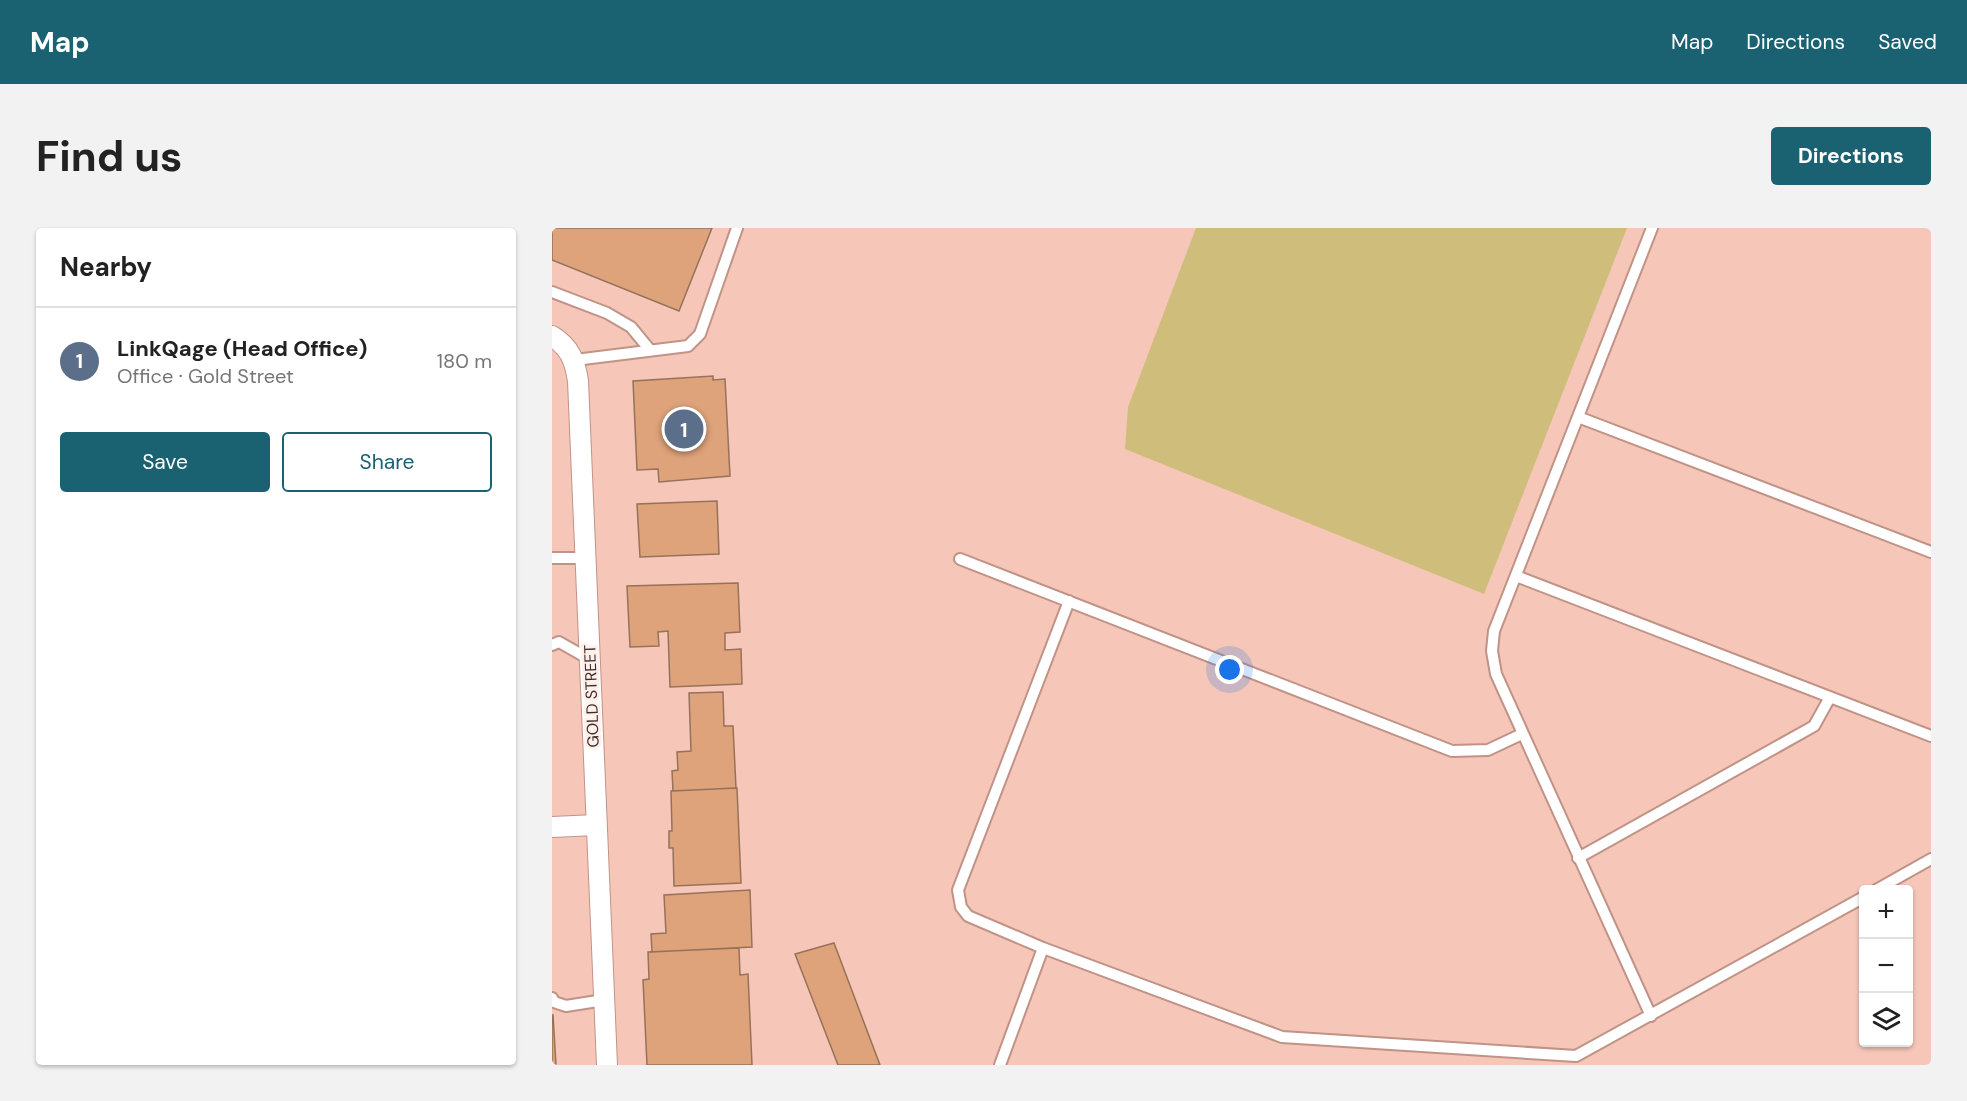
<!DOCTYPE html>
<html lang="en">
<head>
<meta charset="utf-8">
<style>
  :root { --surface:#fff; --page:#f2f2f2; --text:#222; --muted:#767676; --line:#e0e0e0; --accent:#1a6171 }
  body { margin:0; font-family:"DM Sans",sans-serif; background:var(--page); color:var(--text) }
  .controls { position:absolute; right:18px; bottom:18px; display:grid; overflow:hidden; border-radius:6px; box-shadow:0 2px 4px #0004 }
  .controls button { width:54px; height:54px; display:grid; place-items:center; padding:0; border:0; border-bottom:2px solid var(--line); background:var(--surface); color:var(--text); font:30px sans-serif }
  .you { position:absolute; left:678px; top:442px; width:21px; height:21px; margin:-15px; border:4px solid #fff; border-radius:50%; background:#1a73e8; box-shadow:0 0 0 9px #1a73e833 }
  .badge { display:grid; place-items:center; width:39px; height:39px; border-radius:50%; background:var(--accent); color:#fff; font-size:20px; font-weight:700 }
  .pin { position:absolute; translate:-50% -50%; border:3px solid #fff; box-shadow:0 2px 6px #0006 }
  .list { margin:0; padding:0; list-style:none }
  h2 { display:flex; justify-content:space-between; align-items:center; height:78px; margin:0; padding:0 24px; font-size:26px }
  h2 small { font-size:20px; font-weight:400; color:var(--muted) }
  .list li { display:grid; grid-template-columns:39px 1fr auto; gap:18px; align-items:center; box-sizing:border-box; height:108px; padding:0 24px; border-top:2px solid var(--line) }
  .list b { display:block; font-size:22px; white-space:nowrap }
  .list p { margin:0; font-size:20px; white-space:nowrap; color:var(--muted) }
  .list em { font-size:20px; font-style:normal; color:var(--muted) }
  .actions { display:flex; gap:12px; padding:18px 24px }
  .actions a { flex:1; padding:14px 0; border:2px solid var(--accent); border-radius:6px; text-align:center; font-size:21px; color:var(--accent) }
  .actions .main { background:var(--accent); color:#fff }
  .icon { flex:none; width:33px; height:33px; fill:none; stroke:currentColor; stroke-width:2; stroke-linecap:round; stroke-linejoin:round }
  .map { position:relative; flex:none; width:1379px; height:837px; overflow:hidden; border-radius:6px }
  header { display:flex; align-items:center; gap:36px; box-sizing:border-box; height:84px; padding:0 30px; background:var(--accent); color:#fff }
  header strong { font-size:28px }
  nav { display:flex; gap:33px; margin-inline-start:auto; font-size:21px }
  .intro { display:flex; align-items:center; justify-content:space-between; box-sizing:border-box; height:144px; padding:0 36px }
  h1 { margin:0; font-size:42px }
  .button { padding:15px 27px; border-radius:6px; background:var(--accent); color:#fff; font-size:21px; font-weight:700 }
  main { display:flex; gap:36px; padding:0 36px }
  aside { flex:1; background:var(--surface); border-radius:6px; box-shadow:0 2px 4px #0004 }
  .map>svg:first-child { display:block }
</style>
</head>
<body>
<header>
<strong>Map</strong>
<nav><a>Map</a><a>Directions</a><a>Saved</a></nav>
</header>
<div class="intro"><h1>Find us</h1><a class="button">Directions</a></div>
<main>
<aside>
<h2>Nearby<small></small></h2>
<ul class="list">
<li><span class="badge" style="background:#5c6f8a">1</span><div><b>LinkQage (Head Office)</b><p>Office · Gold Street</p></div><em>180 m</em></li>
</ul>
<div class="actions"><a class="main">Save</a><a>Share</a></div>
</aside>
<div class="map">
<svg width="1379" height="837" viewBox="0 0 1379 837">
  <rect width="100%" height="100%" fill="#f6c6b9"/>
  <path fill="#cfbe7b" d="M644,0H1075L932,366L573,221L576,179Z"/>
  <path fill="#dea37b" stroke="#96725a" stroke-width="1.5" d="M0,0H160L127,83L0,32Z
    M161,148V152L173,151L178,248L107,254L106,241L85,242L81,153Z
    M165,273L167,326L88,329L85,276Z
    M186,355L188,404L173,405V422L189,421L190,456L118,459L116,403L106,404L107,418L78,419L75,358Z
    M171,464L172,498H181L184,560L121,563L120,543L126,542L125,524L139,523L137,465Z
    M185,560L189,655L122,658L121,620H117V603H120L119,563Z
    M198,662L200,719L100,724L99,706L114,705L112,667Z
    M282,715L328,837H286L243,726Z
    M187,720L188,747L196,746L200,837H95L91,752L97,751L96,724Z
    M0,787H1L4,837H0Z"/>
  <g fill="none" stroke-linecap="round" stroke-linejoin="round">
    <g stroke="#c19387" stroke-width="14">
      <path id="service" d="M0,64L55,85L79,99L98,122
        M23,132L136,118L148,106L185,0
        M1026,189L1379,324
        M0,330H33
        M408,331L900,523L936,522L970,506
        M964,348L1379,508
        M517,373L406,662L409,679L416,688L491,720L730,809L1024,828L1312,669
        M0,417L7,414L37,431
        M1026,630L1262,498L1277,471
        M1324,662L1379,631
        M0,770L2,774L14,778L52,772
        M1099,788L944,446L940,423L942,403L1100,0
        M448,837L491,720"/>
    </g>
    <g stroke="#c19387" stroke-width="22">
      <path id="minor" d="M0,108C18,119 23,133 26,153L55,837
        M0,599L44,597"/>
    </g>
    <use href="#service" stroke="#fff" stroke-width="10"/>
    <use href="#minor" stroke="#fff" stroke-width="20"/>
  </g>
  <g text-anchor="middle" stroke-width="6" stroke-linejoin="round" paint-order="stroke">
    <g font-size="16" fill="#3f2c27" stroke="#fff0ec">
      <text transform="translate(39 468) rotate(-92)" y="6">GOLD STREET</text>
    </g>
  </g>
</svg>
<div class="controls">
<button>+</button>
<button>−</button>
<button><svg class="icon" aria-label="layers" viewBox="0 0 24 24"><path d="M12 4l9 5-9 5-9-5zM3 14l9 5 9-5"/></svg></button>
</div>
<div class="you"></div>
<div class="pin badge" style="left:132px;top:201px;background:#5c6f8a">1</div>
</div>
</main>
</body>
</html>
